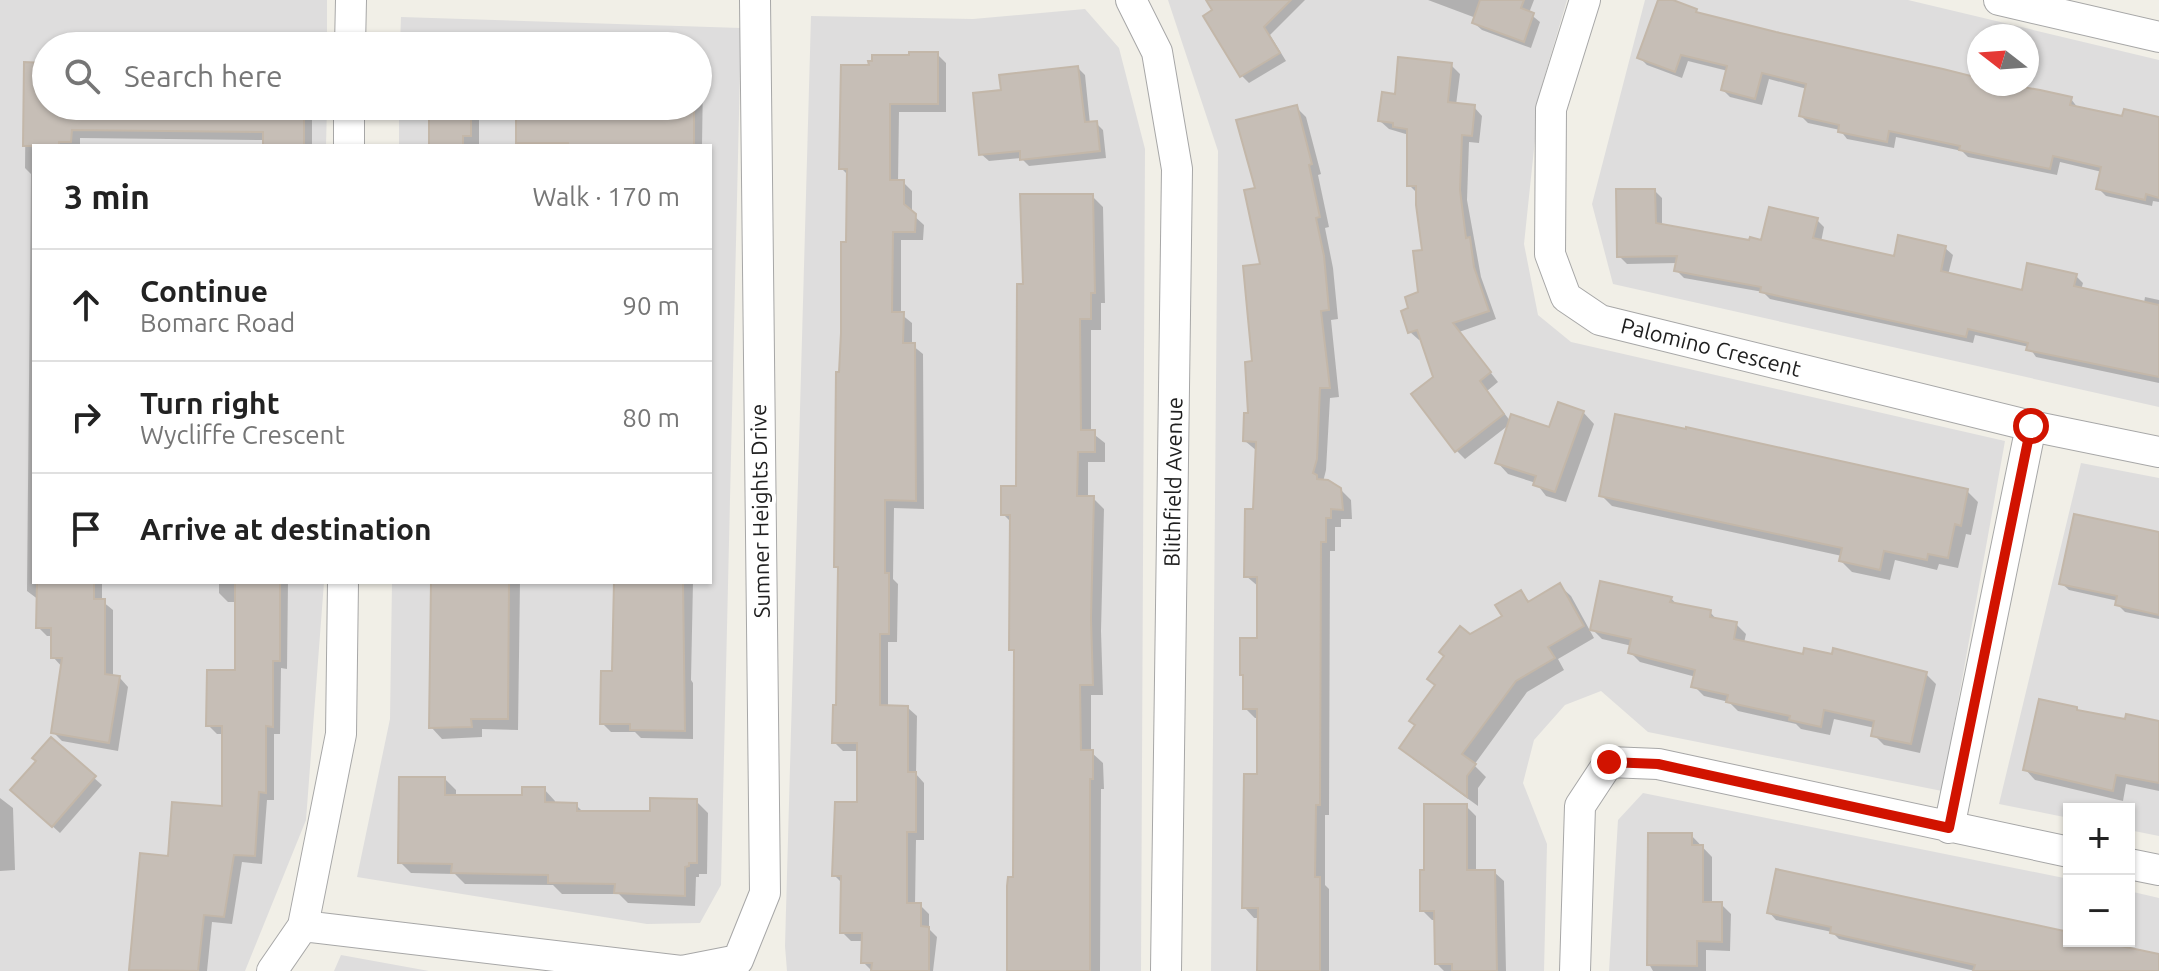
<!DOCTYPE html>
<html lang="en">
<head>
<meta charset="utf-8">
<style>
  :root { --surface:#fff; --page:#f2f2f2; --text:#222; --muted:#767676; --line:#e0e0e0 }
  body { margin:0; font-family:Ubuntu,sans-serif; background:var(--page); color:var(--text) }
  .controls { position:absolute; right:24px; bottom:24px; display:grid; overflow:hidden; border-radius:0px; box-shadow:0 2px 6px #0004 }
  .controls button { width:72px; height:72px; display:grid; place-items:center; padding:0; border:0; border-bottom:2px solid var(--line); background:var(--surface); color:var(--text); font:40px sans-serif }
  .compass { position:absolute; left:1967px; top:24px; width:72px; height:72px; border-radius:50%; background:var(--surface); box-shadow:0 2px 6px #0004; rotate:287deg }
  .stop { position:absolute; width:24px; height:24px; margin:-18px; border:6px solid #d11300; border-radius:50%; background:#fff }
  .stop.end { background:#d11300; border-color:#fff; box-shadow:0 2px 8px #0008 }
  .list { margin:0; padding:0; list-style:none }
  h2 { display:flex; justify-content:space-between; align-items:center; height:104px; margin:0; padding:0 32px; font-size:34px }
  h2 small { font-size:26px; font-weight:400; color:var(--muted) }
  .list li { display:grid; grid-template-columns:52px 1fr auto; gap:24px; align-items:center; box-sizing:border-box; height:112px; padding:0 32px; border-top:2px solid var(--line) }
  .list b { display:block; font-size:30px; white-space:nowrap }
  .list p { margin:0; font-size:26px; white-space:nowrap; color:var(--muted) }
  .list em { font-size:26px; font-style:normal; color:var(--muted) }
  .icon { flex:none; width:44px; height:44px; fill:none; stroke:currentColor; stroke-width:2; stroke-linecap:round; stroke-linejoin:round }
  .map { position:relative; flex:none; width:2159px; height:971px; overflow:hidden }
  .search { position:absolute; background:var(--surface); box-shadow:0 2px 6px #0004; left:32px; top:32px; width:680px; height:88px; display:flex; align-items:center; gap:20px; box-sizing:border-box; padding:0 28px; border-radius:44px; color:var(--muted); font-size:30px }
  .panel { position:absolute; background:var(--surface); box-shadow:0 2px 6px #0004; left:32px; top:144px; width:680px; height:440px; border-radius:0px }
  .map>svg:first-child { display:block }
</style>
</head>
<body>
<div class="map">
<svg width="2159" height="971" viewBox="0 0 2159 971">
  <rect width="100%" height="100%" fill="#f1efe7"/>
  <path fill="#dedddd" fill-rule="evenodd" d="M0,0H327V46H46V106H327L326,146H34V582H324L306,820L245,971H0Z
    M1168,0H1567L1540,92L1524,244L1538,315L1571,342L2005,441L1942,791L1648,732L1601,691L1565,705L1534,740L1523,783L1547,844L1544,971H1211L1218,151Z
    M1645,0H1908L2159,60V407L1613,284L1592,204ZM1979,36H2027V84H1979Z
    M1085,9L1119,48L1145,149L1141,971H787L785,946L811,16L973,19Z
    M401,17L741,28L721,885L700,923L647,924L357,877L390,719L392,582H710V146H399V106H698V46H400Z
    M2081,463L2159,478V836L2129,830V809H2069V818L1999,804Z
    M1643,793L2069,879V941H2129V891L2159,898V971H1609L1618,820Z
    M341,955L429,971H334Z"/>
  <path fill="#0003" d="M1208,0H1305L1270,35L1286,61L1249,83L1242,76L1205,16L1215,11Z
    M1428,0H1534L1529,13L1540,22L1531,48L1482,30L1474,23L1476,18Z
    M1660,0L1696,10L1701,16L1979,80V84H1997L2071,99L2078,108L2124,118L2159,120V202L2153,201L2152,206L2106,196L2099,189L2102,172L2060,162L2057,175L1968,157L1962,151L1896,137L1894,148L1847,139L1840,130L1808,123L1801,116L1807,89L1769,79L1762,105L1730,97L1723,90L1728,71L1688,61L1682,78L1647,65L1640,58Z
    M937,54L946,63V112H899L898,182H903L912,191V214L924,225L923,240H901V314L912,323V345L923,354L924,509L894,508L893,579L898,584L897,642H888V707L908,708L917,716L916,774L924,783V840H916L915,905H920L929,914V929L937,937L933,971H872L863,962V941H851L842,932L843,884L834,875L859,804V751H843L834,742L838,707L840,570L836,566L841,375L848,244L849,176L841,168L871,67Z
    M26,65H46V106H312V146H265V140L80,138V146H34V582H102V601L113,610V677L120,678L128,687L118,751L62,741L53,732L63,668L53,657V636H47L38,627L39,600L27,591L31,174L25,168Z
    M1451,65L1460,74L1456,105L1474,107L1482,116L1479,143L1469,142L1467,200L1481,277L1496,319L1459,332L1498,382L1487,391L1511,422L1550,430L1583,412L1594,424L1566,502L1546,496L1536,483L1508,474L1497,462L1510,424L1465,459L1456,450L1423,339L1419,340L1410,332L1411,309L1421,293L1424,252L1417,193L1409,185V135L1389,129L1380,121L1396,96Z
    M1078,68L1085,75L1090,124L1096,123L1103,130L1106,158L1029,166L1021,158L989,161L981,154L1003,92Z
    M698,75L703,79L702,146H522L518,142V110H479V144H471V146H431V106H698Z
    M1296,107L1306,117L1321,174L1318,175L1329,227L1325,228L1333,268L1338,319L1331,320L1339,397L1330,398L1326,470L1323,482L1340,489L1351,500L1352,519H1341V527H1335V551H1330L1329,815H1325V885L1329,889V971H1259L1260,918H1254L1244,907L1259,776V718H1255L1245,708L1259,640V587L1246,576L1255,511L1257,451L1245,441L1250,416L1262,266L1257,189Z
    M1655,191L1662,198V226L1763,242L1817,220L1824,227L1821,242L1895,259L1945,248L1953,255L1948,275L2023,292L2076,276L2083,283L2081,290L2144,303L2145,297L2159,300V383L2036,357L2029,347L1975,335L1973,343L1770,299L1763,292L1684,278L1676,270L1678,263L1627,264L1619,256Z
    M1092,196L1103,207L1105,303H1101V330H1091V432L1105,443V462H1088V498H1093L1104,509L1101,631L1103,695H1091V752L1103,763L1104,789H1101L1100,971H1009L1015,879L1016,654L1011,649L1012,523L1003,514L1018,488L1025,286Z
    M1967,491L1978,502L1971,535L1966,534L1958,568L1939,564L1937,570L1895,560L1890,580L1852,572L1841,561L1842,556L1612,506L1601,495Z
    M2159,534V619L2125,612L2117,604L2118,601L2069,590L2061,583Z
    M219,582H288L287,669L281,668L280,734H274V800H267L262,864L242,862L232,924L212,922L207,971H130L142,856L170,859L224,808V734H217L208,725L237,672V602H228L219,593Z
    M432,582H520L518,730L482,729V737L442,739L431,727Z
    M616,582H693L691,680L693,683V739L641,738L635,732H611L602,723L614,673Z
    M1559,585L1571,596L1594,638L1558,659L1564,670L1527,692L1474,765L1486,777L1478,788V806L1413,759L1402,748L1470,636L1505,617L1521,593L1530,602Z
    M1671,598L1677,605L1710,612L1718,621L1736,624L1746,634L1744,643L1804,657L1926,674L1936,684L1920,753L1884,745L1874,735L1875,728L1834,719L1830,735L1801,729L1796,724L1738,711L1729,702L1704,696L1694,686L1696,677L1640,662L1630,652L1632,646L1602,639L1592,629Z
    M2076,709L2080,712L2127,722L2159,723V791L2126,784L2123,801L2035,780L2025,769Z
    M51,740L102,785L60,833L20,797Z
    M445,779L456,790V797H524L544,789L555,801V804L576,805L584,813H652L696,801L708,813L707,874H699V877H696L695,906L628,903L619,894H562L553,885L465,884L455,874L411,873L400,862Z
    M0,798L13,808L15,870L0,871Z
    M1466,806L1476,816V872H1494L1504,881L1506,971H1444L1437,964L1436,920H1432L1422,910L1426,872Z
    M1691,835L1712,857V904H1721L1731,914L1730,951L1706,950V971H1653L1649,964Z
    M1769,912L2069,935V941H2095L2159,960V971H1975L1839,939L1832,932L1776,920Z"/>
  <path fill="#c6beb6" stroke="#c3b7a9" stroke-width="2" d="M1206,0H1291L1264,27L1280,53L1240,77L1203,16L1212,10Z
    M1480,0H1524L1521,8L1534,13L1524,42L1472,23Z
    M1658,0H1673L1697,9L1696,12L1776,32L1943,69L1979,78V84H2005L2040,90L2072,97L2070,105L2122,116L2124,109L2159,117V198L2146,194L2145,200L2096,189L2101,167L2053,156L2050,169L1959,150L1960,146L1889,131L1887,142L1838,132L1839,125L1799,116L1806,84L1762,73L1755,99L1721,90L1727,66L1681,55L1675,72L1637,58Z
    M909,52H938V104H890V180H904V204L916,214L915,232H893L892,312H904L903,343H915L916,501L885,500V573H889V634H880V705L908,706V772H916V832H907V903H921V926L929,927V971H871L872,963H861L862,933H840L841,876H832L835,802H857V743H832L833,705H836L838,567H834L836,372H839L841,333V242H846L847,169H839L841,65H869L868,61H872V55H909Z
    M1398,57L1452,63L1448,102L1475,105L1472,136L1462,135L1460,190L1466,238L1470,237L1474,267L1489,311L1453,323L1491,372L1480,381L1504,414L1455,452L1411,394L1433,377L1417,330L1408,333L1401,311L1408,308L1405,297L1418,292L1413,251L1422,250L1416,205V186H1407V129L1393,127V123L1378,121L1382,92L1395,94Z
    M24,62L46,63V106H304V146H263V132L72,130L71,142H59V146H23Z
    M1078,66L1085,122L1097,121L1100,151L1020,160V151L979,155L973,93L1001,90L999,75Z
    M1297,105L1312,164L1309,165L1320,217L1316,218L1324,256L1329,310L1321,311L1330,388H1320L1317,459L1313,473L1317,475V479L1328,480L1341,488L1343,510L1331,509V518H1326V542H1321L1320,805H1316L1315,877H1320V971H1257L1258,908H1242L1244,774H1257V709H1243V675H1240V638H1257V577H1244L1245,509H1253L1256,442L1243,441L1244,413H1248L1245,362L1252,361L1243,266L1260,264L1244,190L1255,188L1236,120Z
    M429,106H471V136H463V146H429Z
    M516,106H694V146H568V143H516Z
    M1616,189H1655L1656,223L1749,240L1750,237L1761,240L1769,207L1818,218L1813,238L1894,256L1898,235L1946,246L1941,271L2022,290L2027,263L2077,274L2074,286L2159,305V377L2026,350L2028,343L1968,329L1966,337L1760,292L1761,287L1674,271L1677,256L1617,257Z
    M1020,194H1093L1095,293H1091V319H1080L1081,430H1095V452H1078L1077,496H1094L1091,619L1093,685H1080L1081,750H1093V779H1090V971H1007V886L1008,877H1013L1014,650H1009L1010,515H1001V486H1016L1017,284H1023Z
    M1558,402L1584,411L1555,492L1533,485L1536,476L1495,463L1511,414L1549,427Z
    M1615,414L1686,429V427L1968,489L1961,526L1955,524L1948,558L1928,554L1927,560L1884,551L1880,570L1839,561L1842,548L1599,496Z
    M2074,514L2159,532V615L2115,605L2117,596L2059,584Z
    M1600,581L1672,597L1670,602L1711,610L1710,617L1737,622L1734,639L1803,654L1804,648L1832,654L1833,648L1927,672L1911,744L1871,736L1874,721L1824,710L1821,727L1789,720L1790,716L1726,702L1728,695L1691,687L1695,670L1628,653L1631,639L1590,630Z
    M37,582H94V599H105V674L120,676L109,743L51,733L62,658H51V628H36Z
    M235,582H280V661H273V727L266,726V793L259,792L255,856L234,855L224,917L204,915L198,971L129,970L140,853L168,856L172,802L222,806V726H206L207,670H235Z
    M431,582H509L508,719H471L472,727L429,728Z
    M614,582H683L685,731L630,730V724H600L601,671H612Z
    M1560,583L1584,626L1548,647L1555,658L1516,681L1462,754L1476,764L1467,776V797L1399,748L1415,725L1409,721L1435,685L1427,679L1444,656L1439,652L1460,626L1470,634L1502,616L1495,605L1521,590L1528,602Z
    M2039,699L2077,707V710L2125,719L2126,714L2159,721V783L2116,775L2113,791L2023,770Z
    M51,737L96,776L52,827L10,790L36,761L32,758Z
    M399,777H445V795H522V787H545V802L577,803V811H650V798L697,799V863H689V866L685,867V896L614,893L615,884L548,883V875L451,873L452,864L398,863Z
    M1424,804H1467V870H1495L1497,971H1452V964H1435L1434,911H1420V870H1424Z
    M1648,833H1692V845H1703V902H1722V942L1697,941V966L1647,965Z
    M1776,869L2069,932V941H2097L2159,954V971H1973L1975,965L1830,933L1831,927L1767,913Z"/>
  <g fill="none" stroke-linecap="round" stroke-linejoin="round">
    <g stroke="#a7a7a7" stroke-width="32">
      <path id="minor" d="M1131,0L1157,52L1177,169L1166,971
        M1585,0L1551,109L1550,254L1566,297L1600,320L2031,426L2159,452
        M1999,0L2159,37
        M350,46L351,0
        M349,146V106
        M1949,828L2031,426
        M2129,864L2159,870
        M303,926L681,971
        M272,971L303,926L341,734L343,582
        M682,971L738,960L765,893L755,0
        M1575,971L1580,806L1609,762L1658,764L2069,852"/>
    </g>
    <use href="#minor" stroke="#fff" stroke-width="30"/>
  </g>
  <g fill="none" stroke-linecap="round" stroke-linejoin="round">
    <path stroke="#d11300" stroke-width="10" d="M1609,762L1658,764L1949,828L2031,426"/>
  </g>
  <g text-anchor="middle" stroke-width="8" stroke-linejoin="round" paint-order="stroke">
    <g font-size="22" fill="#202020" stroke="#fff">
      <text transform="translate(1711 347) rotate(14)" y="8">Palomino Crescent</text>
      <text transform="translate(1173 482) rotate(-89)" y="8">Blithfield Avenue</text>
      <text transform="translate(760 511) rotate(-91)" y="8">Sumner Heights Drive</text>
    </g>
  </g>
</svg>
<div class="controls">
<button>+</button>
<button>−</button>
</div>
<svg class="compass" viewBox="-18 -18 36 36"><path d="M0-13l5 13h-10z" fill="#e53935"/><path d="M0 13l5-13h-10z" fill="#767676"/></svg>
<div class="stop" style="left:2031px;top:426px"></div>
<div class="stop end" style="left:1609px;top:762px"></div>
<div class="search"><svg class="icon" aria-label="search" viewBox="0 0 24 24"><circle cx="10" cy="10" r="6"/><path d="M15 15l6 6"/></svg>Search here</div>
<section class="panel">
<h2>3 min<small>Walk · 170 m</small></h2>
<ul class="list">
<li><svg class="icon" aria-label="ahead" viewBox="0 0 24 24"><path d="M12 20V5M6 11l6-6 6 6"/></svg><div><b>Continue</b><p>Bomarc Road</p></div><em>90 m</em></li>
<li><svg class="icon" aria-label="right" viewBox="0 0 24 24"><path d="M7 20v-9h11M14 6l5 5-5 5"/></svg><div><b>Turn right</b><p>Wycliffe Crescent</p></div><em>80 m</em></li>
<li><svg class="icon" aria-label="arrive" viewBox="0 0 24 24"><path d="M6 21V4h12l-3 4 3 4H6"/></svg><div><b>Arrive at destination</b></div></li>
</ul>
</section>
</div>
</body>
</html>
